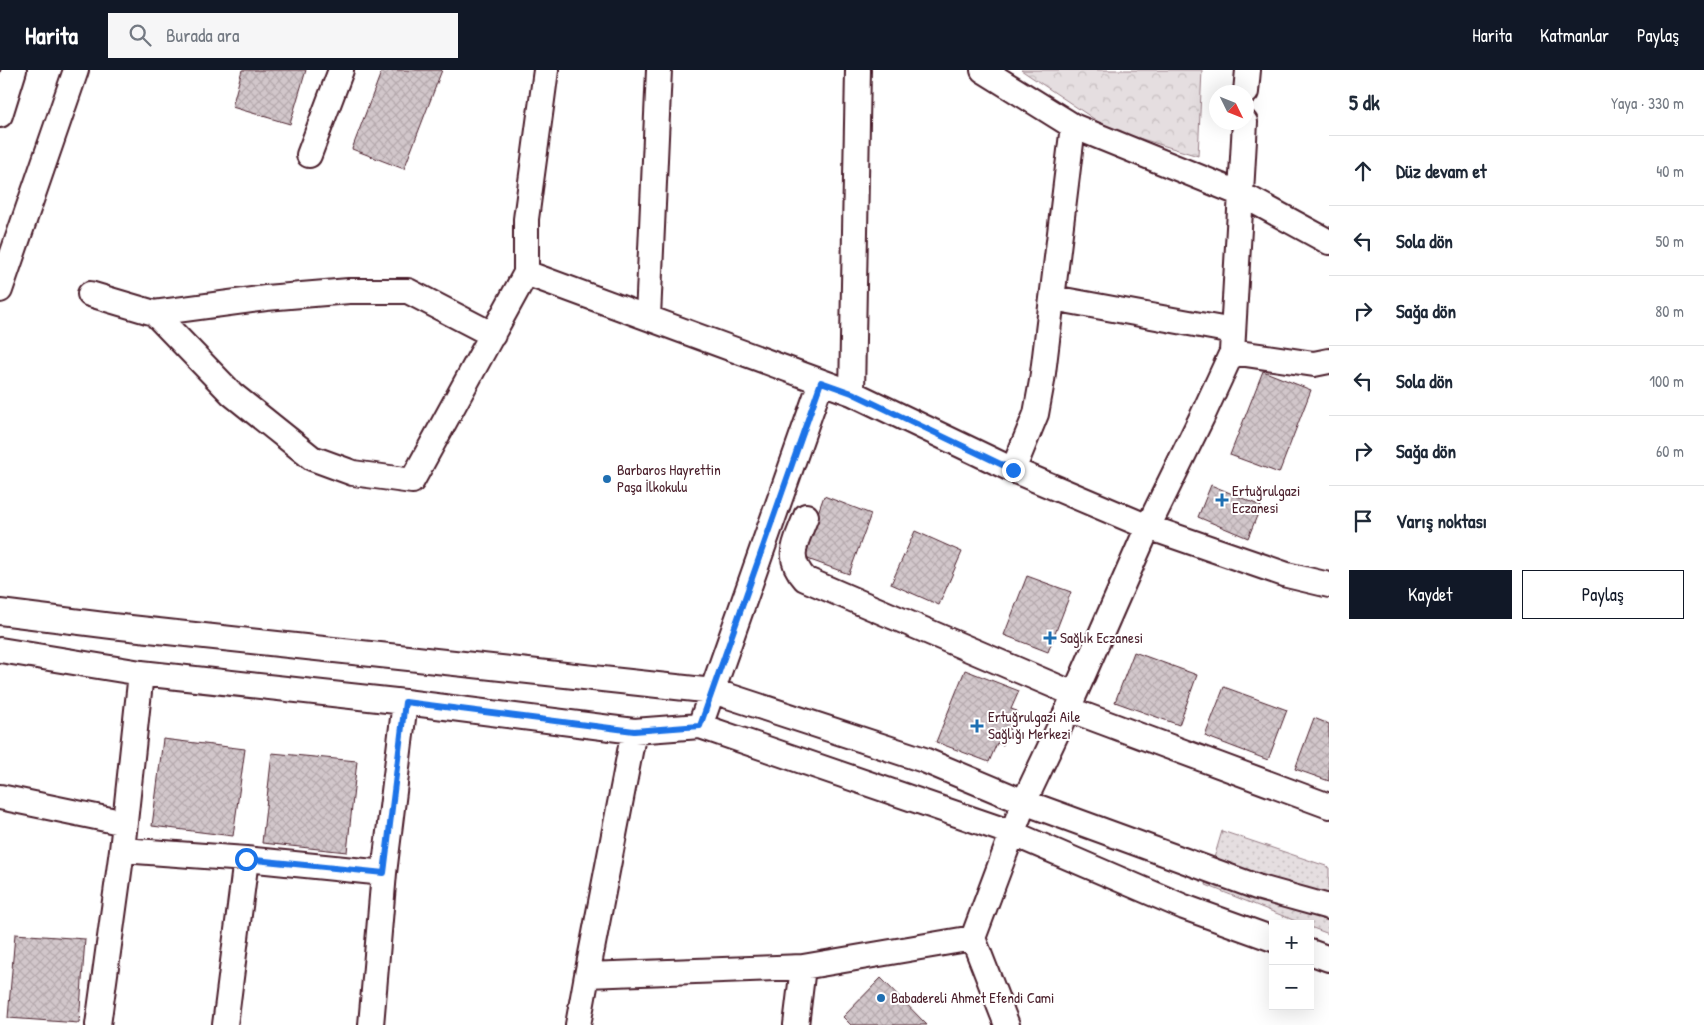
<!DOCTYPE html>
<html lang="tr">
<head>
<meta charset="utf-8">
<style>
  :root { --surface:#fff; --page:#f6f6f7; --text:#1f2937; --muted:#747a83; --line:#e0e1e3; --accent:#111827 }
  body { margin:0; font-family:"Patrick Hand",sans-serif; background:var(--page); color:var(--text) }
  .controls { position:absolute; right:15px; bottom:15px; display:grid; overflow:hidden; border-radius:0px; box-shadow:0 5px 20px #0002 }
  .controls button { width:45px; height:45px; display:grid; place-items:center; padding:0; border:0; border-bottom:1px solid var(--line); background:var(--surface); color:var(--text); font:25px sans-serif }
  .compass { position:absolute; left:1209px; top:15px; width:45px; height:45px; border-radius:50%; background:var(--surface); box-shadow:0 5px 20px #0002; rotate:133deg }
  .stop { position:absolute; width:15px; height:15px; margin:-11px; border:4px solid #1a73e8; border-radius:50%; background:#fff }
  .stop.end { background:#1a73e8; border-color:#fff; box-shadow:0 1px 5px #0008 }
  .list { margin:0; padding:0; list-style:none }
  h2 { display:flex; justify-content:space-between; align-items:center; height:65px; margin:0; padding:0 20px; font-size:21px }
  h2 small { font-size:16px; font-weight:400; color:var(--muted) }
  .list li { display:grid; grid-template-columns:32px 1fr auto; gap:15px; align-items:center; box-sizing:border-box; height:70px; padding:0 20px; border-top:1px solid var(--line) }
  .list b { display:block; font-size:19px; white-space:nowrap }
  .list em { font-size:16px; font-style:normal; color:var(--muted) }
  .actions { display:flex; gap:10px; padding:15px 20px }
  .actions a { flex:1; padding:11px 0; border:1px solid var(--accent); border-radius:0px; text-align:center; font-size:18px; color:var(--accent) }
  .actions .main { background:var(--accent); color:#fff }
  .icon { flex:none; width:28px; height:28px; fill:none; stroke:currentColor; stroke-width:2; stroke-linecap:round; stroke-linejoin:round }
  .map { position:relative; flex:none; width:1329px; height:955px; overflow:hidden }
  header { display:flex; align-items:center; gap:30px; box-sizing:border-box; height:70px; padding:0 25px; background:var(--accent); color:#fff }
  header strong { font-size:24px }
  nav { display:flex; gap:28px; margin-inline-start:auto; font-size:18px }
  .search { width:350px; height:45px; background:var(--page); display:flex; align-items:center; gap:12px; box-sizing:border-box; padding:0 18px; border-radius:0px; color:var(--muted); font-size:19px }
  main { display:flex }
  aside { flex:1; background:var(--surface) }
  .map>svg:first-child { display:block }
</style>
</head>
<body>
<header>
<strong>Harita</strong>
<div class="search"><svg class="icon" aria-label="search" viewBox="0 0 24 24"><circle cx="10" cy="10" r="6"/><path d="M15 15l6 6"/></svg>Burada ara</div>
<nav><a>Harita</a><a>Katmanlar</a><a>Paylaş</a></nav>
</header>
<main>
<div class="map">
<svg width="1329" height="955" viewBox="0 0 1329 955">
  <defs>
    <pattern id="grass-dots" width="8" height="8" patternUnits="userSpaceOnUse" patternTransform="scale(1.25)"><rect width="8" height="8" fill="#e5dee0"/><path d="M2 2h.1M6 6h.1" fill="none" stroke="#c6bec0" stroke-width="1.8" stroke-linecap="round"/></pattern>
    <pattern id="park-crowns" width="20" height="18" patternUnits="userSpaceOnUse" patternTransform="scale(1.25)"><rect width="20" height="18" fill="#e5dee0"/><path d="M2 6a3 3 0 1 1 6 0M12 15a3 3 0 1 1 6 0" fill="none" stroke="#c6bec0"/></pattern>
    <pattern id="building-cross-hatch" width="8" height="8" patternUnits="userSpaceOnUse" patternTransform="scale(1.25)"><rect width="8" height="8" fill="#d2c7cb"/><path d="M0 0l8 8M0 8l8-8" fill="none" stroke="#b6aaae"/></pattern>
  </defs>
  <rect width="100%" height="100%" fill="#fff"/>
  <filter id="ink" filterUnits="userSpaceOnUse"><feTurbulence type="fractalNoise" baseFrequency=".02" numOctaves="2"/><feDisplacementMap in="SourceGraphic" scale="10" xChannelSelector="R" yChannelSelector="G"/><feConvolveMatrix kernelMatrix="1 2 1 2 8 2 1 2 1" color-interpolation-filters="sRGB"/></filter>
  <g filter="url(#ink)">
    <path fill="url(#grass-dots)" stroke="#987e86" d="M1222,761L1329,797V864L1310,857V854H1303L1206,815Z"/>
    <path fill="url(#park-crowns)" stroke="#987e86" d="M1021,0H1202L1198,86L1109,59Z"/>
    <path fill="url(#building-cross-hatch)" stroke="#4a1f2b" d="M242,0H306L290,54L232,37Z
      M382,0H442L404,99L352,79Z
      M1263,301L1311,320L1279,403L1230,385Z
      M1211,415L1261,436L1248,468L1198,447Z
      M824,426L871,444L849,504L802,487Z
      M915,461L962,482L939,535L891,514Z
      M1027,506L1071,522L1048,582L1004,565Z
      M1134,582L1197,605L1179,655L1115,632Z
      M965,600L1019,621L1011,639L1017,641L1003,675L997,673L989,692L936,672Z
      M1224,617L1287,640L1268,690L1205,666Z
      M1314,648L1329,654V711L1295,699Z
      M163,669L245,679L233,766L152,756Z
      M272,683L357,691L347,782L262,773Z
      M15,864L85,869L79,953L8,948Z
      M881,908L927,955H851L843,947Z"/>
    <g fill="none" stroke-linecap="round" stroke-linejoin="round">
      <g stroke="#4a1f2b" stroke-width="28">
        <path id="minor" d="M983,0L1073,56L1241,124L1329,172
          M1246,22L1248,0
          M0,45L14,0
          M309,85L341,0
          M526,203L852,323L1013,400L1148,457L1287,505L1329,515
          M0,220L76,0
          M90,224L154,243L232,324L312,388L353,403L412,411L526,203V149L546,0
          M1053,228L1233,261
          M154,243L266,228L349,221H408L493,265
          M648,247L659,0
          M1232,282L1314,294L1329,291
          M852,323L858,0
          M1013,400L1036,344L1042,311L1073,56
          M806,446C797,471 784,486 805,509L1074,624
          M0,542L112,556L713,621L924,690L1024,732L1257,817L1329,837
          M0,580L141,603L405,632L634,661L700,656L1012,763L1184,837L1273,869
          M1068,639L1329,736
          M700,656L821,312
          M0,727L125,753
          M122,780L246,789L384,803
          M1310,882L1329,889
          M587,905L634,661
          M98,955L122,780L141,603
          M225,955L246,789
          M371,955L384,803L405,632
          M578,955L587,905L803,897L973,868
          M796,955L803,897
          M1007,955L973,868L1024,732L1068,639L1148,457L1202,347L1232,282L1245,52"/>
      </g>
      <use href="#minor" stroke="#fff" stroke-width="24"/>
    </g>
  </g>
  <g fill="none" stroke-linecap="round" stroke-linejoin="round" filter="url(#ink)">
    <path stroke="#1a73e8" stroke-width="6" d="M246,789L384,803L405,632L634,661L700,656L821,312L852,323L1013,400"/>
  </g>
  <g fill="#1f6fb2" stroke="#fff" stroke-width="2">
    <circle cx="607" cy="409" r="5"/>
    <path d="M1219.5 422.5h5v5h5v5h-5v5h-5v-5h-5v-5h5z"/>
    <path d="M1047.5 560.5h5v5h5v5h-5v5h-5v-5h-5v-5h5z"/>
    <path d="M974.5 648.5h5v5h5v5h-5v5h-5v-5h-5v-5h5z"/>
    <circle cx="881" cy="928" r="5"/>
  </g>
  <g text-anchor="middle" stroke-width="4" stroke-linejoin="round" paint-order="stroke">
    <g font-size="15" fill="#4a1f2b" stroke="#fff" text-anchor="start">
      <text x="617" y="405">Barbaros Hayrettin<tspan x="617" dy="17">Paşa İlkokulu</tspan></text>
      <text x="1232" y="426">Ertuğrulgazi<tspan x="1232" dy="17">Eczanesi</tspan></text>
      <text x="1060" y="573">Sağlık Eczanesi</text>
      <text x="988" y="652">Ertuğrulgazi Aile<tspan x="988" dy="17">Sağlığı Merkezi</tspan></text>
      <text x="891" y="933">Babadereli Ahmet Efendi Cami</text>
    </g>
  </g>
</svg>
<div class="controls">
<button>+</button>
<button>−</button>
</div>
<svg class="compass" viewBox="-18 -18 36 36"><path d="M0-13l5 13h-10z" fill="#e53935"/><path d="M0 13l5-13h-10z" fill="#747a83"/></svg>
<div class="stop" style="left:246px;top:789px"></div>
<div class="stop end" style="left:1013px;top:400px"></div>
</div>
<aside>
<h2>5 dk<small>Yaya · 330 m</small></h2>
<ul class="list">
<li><svg class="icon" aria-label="ahead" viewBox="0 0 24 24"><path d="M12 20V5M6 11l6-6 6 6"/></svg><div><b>Düz devam et</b></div><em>40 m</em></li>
<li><svg class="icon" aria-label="left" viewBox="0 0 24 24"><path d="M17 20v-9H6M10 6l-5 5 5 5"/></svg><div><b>Sola dön</b></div><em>50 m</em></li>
<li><svg class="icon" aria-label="right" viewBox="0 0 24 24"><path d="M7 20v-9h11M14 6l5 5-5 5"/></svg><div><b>Sağa dön</b></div><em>80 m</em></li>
<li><svg class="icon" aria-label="left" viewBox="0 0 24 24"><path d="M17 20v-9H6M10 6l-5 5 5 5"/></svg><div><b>Sola dön</b></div><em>100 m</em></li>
<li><svg class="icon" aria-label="right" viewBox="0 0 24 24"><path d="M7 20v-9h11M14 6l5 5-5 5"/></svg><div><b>Sağa dön</b></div><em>60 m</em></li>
<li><svg class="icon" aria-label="arrive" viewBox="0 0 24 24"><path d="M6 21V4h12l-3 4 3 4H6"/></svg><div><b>Varış noktası</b></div></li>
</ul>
<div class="actions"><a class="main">Kaydet</a><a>Paylaş</a></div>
</aside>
</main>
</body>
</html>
